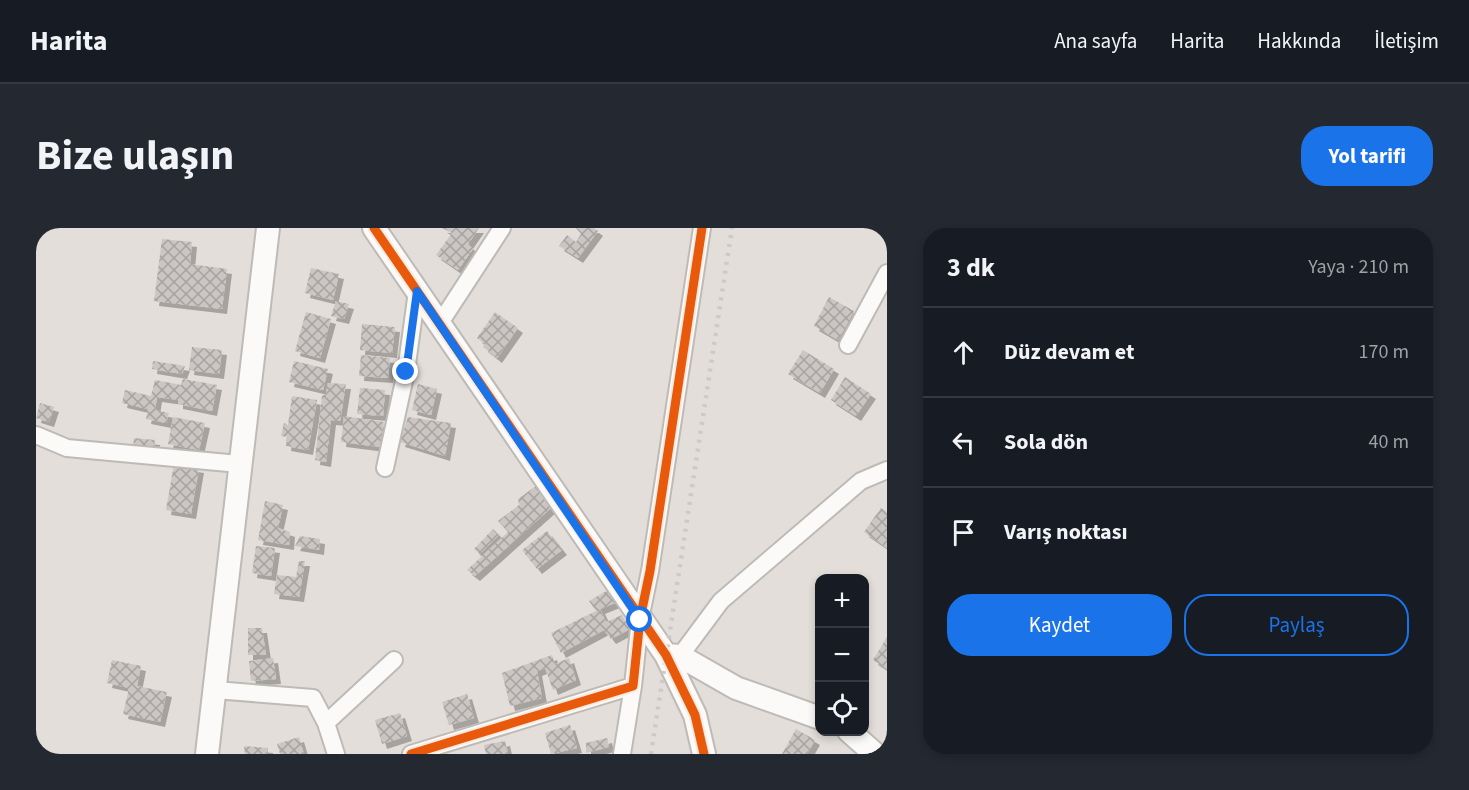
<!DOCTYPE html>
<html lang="tr">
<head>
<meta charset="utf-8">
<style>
  :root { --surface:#171b24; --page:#242831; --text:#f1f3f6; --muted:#9ea1a6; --line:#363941; --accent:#1a73e8 }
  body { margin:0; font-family:"Source Sans 3",sans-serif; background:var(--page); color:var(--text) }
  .controls { position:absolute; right:18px; bottom:18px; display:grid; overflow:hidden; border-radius:12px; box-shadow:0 3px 9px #0003 }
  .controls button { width:54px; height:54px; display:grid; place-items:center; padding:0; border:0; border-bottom:2px solid var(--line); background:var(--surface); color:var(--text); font:30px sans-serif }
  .stop { position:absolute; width:18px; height:18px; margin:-14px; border:4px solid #1a73e8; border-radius:50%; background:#fff }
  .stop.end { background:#1a73e8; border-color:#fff; box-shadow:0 2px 6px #0008 }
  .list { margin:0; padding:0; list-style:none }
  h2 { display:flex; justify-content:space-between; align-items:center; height:78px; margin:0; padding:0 24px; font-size:26px }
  h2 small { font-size:20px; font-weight:400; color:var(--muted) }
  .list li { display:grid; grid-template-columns:39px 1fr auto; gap:18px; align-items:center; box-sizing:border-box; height:90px; padding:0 24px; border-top:2px solid var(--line) }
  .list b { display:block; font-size:22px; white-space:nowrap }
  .list em { font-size:20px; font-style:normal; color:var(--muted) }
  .actions { display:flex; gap:12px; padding:18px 24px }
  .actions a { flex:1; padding:14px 0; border:2px solid var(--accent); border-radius:24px; text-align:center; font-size:21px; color:var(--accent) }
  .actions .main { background:var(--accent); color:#fff }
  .icon { flex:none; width:33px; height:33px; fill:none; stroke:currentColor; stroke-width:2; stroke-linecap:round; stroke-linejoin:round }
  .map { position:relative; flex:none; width:851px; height:526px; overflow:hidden; border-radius:24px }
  header { display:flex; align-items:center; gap:36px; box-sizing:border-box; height:84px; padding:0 30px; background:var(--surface); border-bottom:2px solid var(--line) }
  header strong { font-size:28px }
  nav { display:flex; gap:33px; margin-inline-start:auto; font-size:21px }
  .intro { display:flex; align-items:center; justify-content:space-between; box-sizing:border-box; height:144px; padding:0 36px }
  h1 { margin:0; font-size:42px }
  .button { padding:15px 27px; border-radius:24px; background:var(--accent); color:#fff; font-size:21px; font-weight:700 }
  main { display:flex; gap:36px; padding:0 36px }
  aside { flex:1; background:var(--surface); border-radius:24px; box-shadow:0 3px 9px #0003 }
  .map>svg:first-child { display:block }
</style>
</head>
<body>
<header>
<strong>Harita</strong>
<nav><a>Ana sayfa</a><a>Harita</a><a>Hakkında</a><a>İletişim</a></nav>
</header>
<div class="intro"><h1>Bize ulaşın</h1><a class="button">Yol tarifi</a></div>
<main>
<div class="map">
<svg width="851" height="526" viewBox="0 0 851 526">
  <defs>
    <pattern id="building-cross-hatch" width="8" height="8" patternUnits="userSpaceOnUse" patternTransform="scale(1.5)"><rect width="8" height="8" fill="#cbc6c4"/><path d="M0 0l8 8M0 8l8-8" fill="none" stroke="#a6a2a0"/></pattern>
    <filter id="shadow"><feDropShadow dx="5" dy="5" stdDeviation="0" flood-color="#0004"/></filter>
  </defs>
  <rect width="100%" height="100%" fill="#e3ded9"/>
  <path fill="url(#building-cross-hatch)" filter="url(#shadow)" d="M406,0H443L432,16L437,21L422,42L400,27L416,5Z
    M540,0H558L562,3L542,30L523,18L531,7L540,14L545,6Z
    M126,11L156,14L154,36L191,41L186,81L118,73Z
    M275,40L303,46L297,72L269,65Z
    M793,69L818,83L802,112L778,98Z
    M300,73L313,76L308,91L295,88Z
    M270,84L295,91L284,130L259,123Z
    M459,84L482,100L461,130L447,119L449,116L441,110Z
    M326,96L359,99L356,125L324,122Z
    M156,119L186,122L183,146L153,142Z
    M767,122L798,141L784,165L752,146Z
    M325,127L354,130L352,150L323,148Z
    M117,133L149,138L146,146L116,141Z
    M258,133L292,141L287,162L253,154Z
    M809,149L835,166L820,188L795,172Z
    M147,151L181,157L176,183L142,176V172L121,169L119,182L133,185L130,195L110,191L112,181L86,175L89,162L115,168L119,152L145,157Z
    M292,155L310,156L304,193L295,192L290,234L279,232L286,168L290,166Z
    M382,156L401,161L395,187L376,182Z
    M324,160L349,162L347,188L321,186Z
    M256,168L281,172L272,222L250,218L251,209L245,208L248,195L252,197Z
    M4,175L18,179L13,194L0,190Z
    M308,188L348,194L344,219L305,214Z
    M137,189L169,195L163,222L132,216Z
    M372,189L415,195L409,228L364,214Z
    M98,210L119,212L118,221L97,219Z
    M138,236L163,240L155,286L130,282Z
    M500,258L516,279L439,348L431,342L472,304L462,293L483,277L482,271Z
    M229,273L247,277L242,300L254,304L253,317L222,312Z
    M845,280L851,284V320L828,304Z
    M457,301L463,307L444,326L438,321Z
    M511,303L526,322L501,341L486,322Z
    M264,308L284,311L283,322L259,318Z
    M220,318L239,320L235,348L216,345Z
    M263,333H269L263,369L238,366L241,347L260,349Z
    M572,362L579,375L564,381L570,394L586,387L594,401L575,411L568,402L525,425L515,405L560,383L553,373Z
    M212,400H226L230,427H212Z
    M851,409V441L837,432Z
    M516,427L519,436L533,430L540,452L517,462L509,440L501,443L506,470L474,478L466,445Z
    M237,430L240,451L215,453L213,433Z
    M76,432L105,438L101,458L131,464L124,494L87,486L93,460L71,455Z
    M431,466L438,490L413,497L406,474Z
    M364,485L371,508L346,516L339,492Z
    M534,497L541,520L515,526L509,505Z
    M760,501L779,512L771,526H746Z
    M263,509L268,526H244L241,516Z
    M571,510L573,519L550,525V515Z
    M469,513L472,526H450L448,517Z
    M208,518L232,520V526H209Z"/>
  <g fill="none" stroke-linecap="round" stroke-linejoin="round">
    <g stroke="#bebab6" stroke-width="20">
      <path id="street" d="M404,95L466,0
        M812,117L851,45
        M0,207L31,220L203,236
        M349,240L370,144L381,63
        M644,428L685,373L825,253L851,242
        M179,462L277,470L290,495
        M300,526L290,495L358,432
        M375,526L597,458L604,391L614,343L666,0
        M586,526L597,458"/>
    </g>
    <g stroke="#bebab6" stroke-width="26">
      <path id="secondary" d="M338,0L630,427L659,487L668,526
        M630,427L644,428L700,460L784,490
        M813,503L839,526
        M171,526L232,0"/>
    </g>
    <use href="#street" stroke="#fbfaf9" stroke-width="16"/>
    <use href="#secondary" stroke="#fbfaf9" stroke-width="22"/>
    <path stroke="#cccac9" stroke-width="4.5" stroke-dasharray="3 6" stroke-linecap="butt" d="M615,526L696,0"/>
    <g stroke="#f4ece2" stroke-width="13">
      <path id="cycleway" d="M338,0L630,427L659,487L668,526
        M375,526L597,458L604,391L614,343L666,0"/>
    </g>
    <use href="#cycleway" stroke="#e8590c" stroke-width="9"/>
  </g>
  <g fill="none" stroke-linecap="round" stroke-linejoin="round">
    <path stroke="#1a73e8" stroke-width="8" d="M370,144L381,63L604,392"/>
  </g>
</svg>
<div class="controls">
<button>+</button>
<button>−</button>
<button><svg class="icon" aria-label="locate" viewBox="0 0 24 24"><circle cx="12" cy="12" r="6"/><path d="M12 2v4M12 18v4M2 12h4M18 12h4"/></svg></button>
</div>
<div class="stop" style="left:604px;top:392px"></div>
<div class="stop end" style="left:370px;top:144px"></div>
</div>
<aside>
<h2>3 dk<small>Yaya · 210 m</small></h2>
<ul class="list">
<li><svg class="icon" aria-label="ahead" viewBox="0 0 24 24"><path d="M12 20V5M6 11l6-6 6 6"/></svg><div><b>Düz devam et</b></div><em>170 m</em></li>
<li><svg class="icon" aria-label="left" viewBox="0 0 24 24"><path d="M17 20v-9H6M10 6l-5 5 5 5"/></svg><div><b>Sola dön</b></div><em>40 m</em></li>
<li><svg class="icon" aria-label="arrive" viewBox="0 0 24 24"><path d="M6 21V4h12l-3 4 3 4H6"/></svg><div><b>Varış noktası</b></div></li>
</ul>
<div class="actions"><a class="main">Kaydet</a><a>Paylaş</a></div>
</aside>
</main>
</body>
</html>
